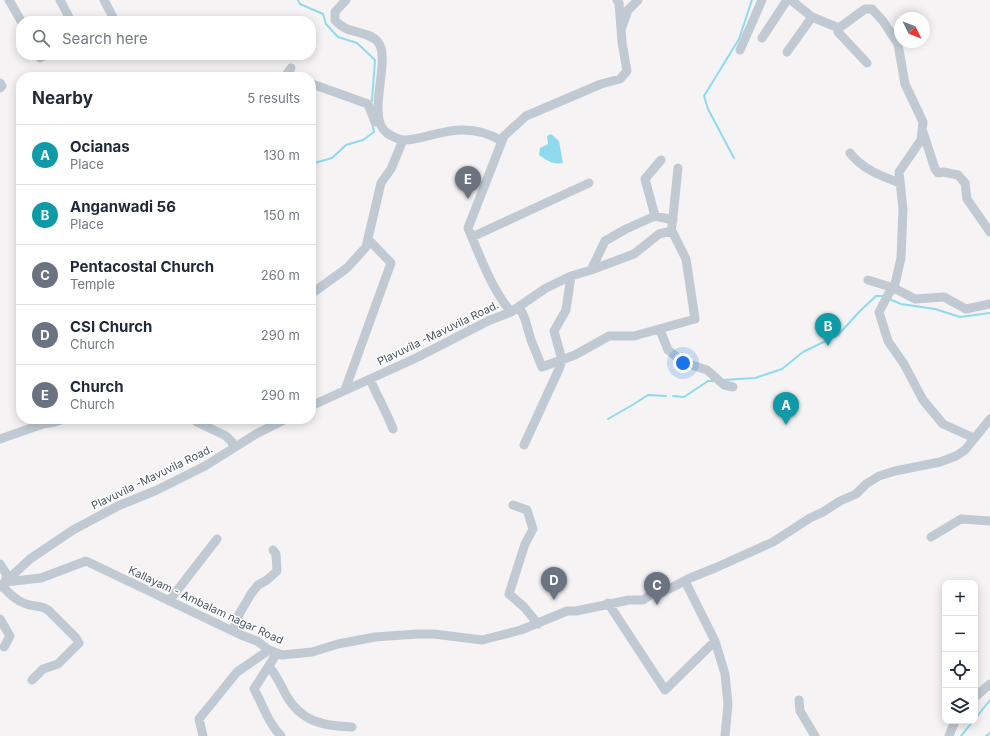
<!DOCTYPE html>
<html lang="en">
<head>
<meta charset="utf-8">
<style>
  :root { --surface:#fff; --page:#f6f6f7; --text:#1f2937; --muted:#747a83; --line:#e0e1e3; --accent:#db2777 }
  body { margin:0; font-family:Inter,sans-serif; background:var(--page); color:var(--text) }
  .controls { position:absolute; right:12px; bottom:12px; display:grid; overflow:hidden; border-radius:8px; box-shadow:0 2px 10px #0003 }
  .controls button { width:36px; height:36px; display:grid; place-items:center; padding:0; border:0; border-bottom:1px solid var(--line); background:var(--surface); color:var(--text); font:20px sans-serif }
  .compass { position:absolute; left:894px; top:12px; width:36px; height:36px; border-radius:50%; background:var(--surface); box-shadow:0 2px 10px #0003; rotate:132deg }
  .you { position:absolute; left:683px; top:363px; width:14px; height:14px; margin:-10px; border:3px solid #fff; border-radius:50%; background:#1a73e8; box-shadow:0 0 0 6px #1a73e833 }
  .badge { display:grid; place-items:center; width:26px; height:26px; border-radius:50%; background:var(--accent); color:#fff; font-size:13px; font-weight:700 }
  .pin { position:absolute; translate:-50% -33px; filter:drop-shadow(0 1px 2px #0008) }
  .pin::after { content:''; position:absolute; top:21px; width:14px; height:12px; background:inherit; clip-path:polygon(0 0,100% 0,50% 100%) }
  .list { margin:0; padding:0; list-style:none }
  h2 { display:flex; justify-content:space-between; align-items:center; height:52px; margin:0; padding:0 16px; font-size:17px }
  h2 small { font-size:13px; font-weight:400; color:var(--muted) }
  .list li { display:grid; grid-template-columns:26px 1fr auto; gap:12px; align-items:center; box-sizing:border-box; height:60px; padding:0 16px; border-top:1px solid var(--line) }
  .list b { display:block; font-size:15px; white-space:nowrap }
  .list p { margin:0; font-size:13px; white-space:nowrap; color:var(--muted) }
  .list em { font-size:13px; font-style:normal; color:var(--muted) }
  .icon { flex:none; width:22px; height:22px; fill:none; stroke:currentColor; stroke-width:2; stroke-linecap:round; stroke-linejoin:round }
  .map { position:relative; flex:none; width:990px; height:736px; overflow:hidden }
  .search { position:absolute; background:var(--surface); box-shadow:0 2px 10px #0003; left:16px; top:16px; width:300px; height:44px; display:flex; align-items:center; gap:10px; box-sizing:border-box; padding:0 14px; border-radius:16px; color:var(--muted); font-size:15px }
  .panel { position:absolute; background:var(--surface); box-shadow:0 2px 10px #0003; left:16px; top:72px; width:300px; height:352px; border-radius:16px }
  .map>svg:first-child { display:block }
</style>
</head>
<body>
<div class="map">
<svg width="990" height="736" viewBox="0 0 990 736">
  <rect width="100%" height="100%" fill="#f5f3f3"/>
  <path fill="#90daee" d="M551,134L559,141L563,163C553,165 546,160 539,155L540,148L548,144L547,136Z"/>
  <g fill="none" stroke-linecap="round" stroke-linejoin="round">
    <path stroke="#90daee" stroke-width="2" d="M298,0L300,4L323,14L326,24L338,37L357,43L375,60L372,101
      M734,158L708,109L704,96L739,39L752,0
      M311,164L332,158L346,145L363,140L374,132L372,123
      M889,299L901,304L935,309L960,317L990,313
      M723,380L755,378L782,369L803,352L838,335L860,311L876,296H882L885,297
      M673,396L684,397L708,381H715
      M608,419L634,404L648,395L666,396
      M975,719L990,700
      M961,736L973,721
      M986,736L990,733"/>
    <path stroke="#c1cad2" stroke-width="9" d="M9,0L21,21
      M60,0L71,21
      M104,0L115,21
      M346,0L335,12V20C338,24 343,27 347,29C357,33 371,33 378,42C392,60 365,117 387,133C391,136 399,140 404,140C422,140 444,129 464,130C478,130 490,134 502,141
      M791,0L812,17L839,28L865,9H872L883,21L898,44L905,84L923,122L921,140L899,172L903,209L901,258L894,288L915,299L944,297L966,309L990,304
      M622,27L628,10L638,0
      M839,28L838,32L867,63
      M762,38L787,0
      M740,50L762,0
      M787,52L812,17
      M39,55L40,58L46,55
      M285,77L286,75L291,68
      M0,83L2,86L0,88
      M311,85H315L368,104L375,122
      M923,132L935,169L938,173L943,172L958,175L965,183L967,199L990,232
      M850,153C862,169 881,176 900,183
      M655,216L645,179L661,160
      M672,226L678,168
      M472,237L589,183
      M591,270L605,241L626,229L655,216L673,220
      M868,280L894,288L889,293L879,312L888,341L904,364L923,400L943,424L974,438
      M311,294L347,268L366,247L381,183L391,169L403,140
      M511,312C491,288 480,256 468,228L504,136L526,116L601,84L620,79L627,71L622,42L619,3L617,0
      M660,330L668,350L683,362L707,370L724,385L733,387
      M370,379C377,396 386,411 393,429
      M345,390L391,263L368,239
      M311,406L418,357L488,321L511,312L546,288L571,276L591,270L634,254L659,234L672,231L686,259L695,319L634,336H609L575,355L542,367L531,340L525,319L519,306
      M194,419L197,422L226,436L232,442L233,448
      M0,439L43,424L55,422L64,419
      M524,445L559,369L562,360L554,331L566,310L571,276
      M513,505L527,510L533,529L525,544L509,594L524,607L538,624
      M931,537L961,519L990,521
      M0,564L7,575L5,582L41,578L86,561L241,635L257,641L269,650L282,655L312,652L338,644L375,637L417,634H434L482,640L521,630L567,611H576L629,600H643L653,593L669,589L690,578L715,568L773,542L810,518L823,512L840,501L856,494L866,484L879,476L895,471L940,462L956,456L965,450L990,419
      M2,586C9,593 16,601 26,604C34,607 41,605 48,610L76,638L79,643L58,664L43,669L32,680
      M0,587L30,559L73,530L118,506L157,490L205,466L256,434L286,419
      M169,601L217,539
      M608,603L665,690L715,641L685,581
      M0,619L10,636L4,647
      M233,630L238,616L251,594L258,585L267,580L277,571L276,554L273,550
      M715,641L725,674L728,704L725,736
      M277,653L254,689C263,705 268,723 281,736
      M269,666C276,675 281,685 286,695C301,722 324,726 352,727
      M975,697L990,684
      M799,700L800,711L815,736
      M203,736L199,719L237,672L269,650
      M949,736L955,721"/>
  </g>
  <g text-anchor="middle" stroke-width="3" stroke-linejoin="round" paint-order="stroke">
    <g font-size="11" fill="#4a5661" stroke="#fff">
      <text transform="translate(438 333) rotate(-26)" y="4">Plavuvila -Mavuvila Road.</text>
      <text transform="translate(152 477) rotate(-26)" y="4">Plavuvila -Mavuvila Road.</text>
      <text transform="translate(206 605) rotate(25)" y="4">Kallayam - Ambalam nagar Road</text>
    </g>
  </g>
</svg>
<div class="controls">
<button>+</button>
<button>−</button>
<button><svg class="icon" aria-label="locate" viewBox="0 0 24 24"><circle cx="12" cy="12" r="6"/><path d="M12 2v4M12 18v4M2 12h4M18 12h4"/></svg></button>
<button><svg class="icon" aria-label="layers" viewBox="0 0 24 24"><path d="M12 4l9 5-9 5-9-5zM3 14l9 5 9-5"/></svg></button>
</div>
<svg class="compass" viewBox="-18 -18 36 36"><path d="M0-13l5 13h-10z" fill="#e53935"/><path d="M0 13l5-13h-10z" fill="#747a83"/></svg>
<div class="you"></div>
<div class="pin badge" style="left:786px;top:425px;background:#0f9aa8">A</div>
<div class="pin badge" style="left:828px;top:346px;background:#0f9aa8">B</div>
<div class="pin badge" style="left:657px;top:605px;background:#6b7280">C</div>
<div class="pin badge" style="left:554px;top:600px;background:#6b7280">D</div>
<div class="pin badge" style="left:468px;top:199px;background:#6b7280">E</div>
<div class="search"><svg class="icon" aria-label="search" viewBox="0 0 24 24"><circle cx="10" cy="10" r="6"/><path d="M15 15l6 6"/></svg>Search here</div>
<section class="panel">
<h2>Nearby<small>5 results</small></h2>
<ul class="list">
<li><span class="badge" style="background:#0f9aa8">A</span><div><b>Ocianas</b><p>Place</p></div><em>130 m</em></li>
<li><span class="badge" style="background:#0f9aa8">B</span><div><b>Anganwadi 56</b><p>Place</p></div><em>150 m</em></li>
<li><span class="badge" style="background:#6b7280">C</span><div><b>Pentacostal Church</b><p>Temple</p></div><em>260 m</em></li>
<li><span class="badge" style="background:#6b7280">D</span><div><b>CSI Church</b><p>Church</p></div><em>290 m</em></li>
<li><span class="badge" style="background:#6b7280">E</span><div><b>Church</b><p>Church</p></div><em>290 m</em></li>
</ul>
</section>
</div>
</body>
</html>
